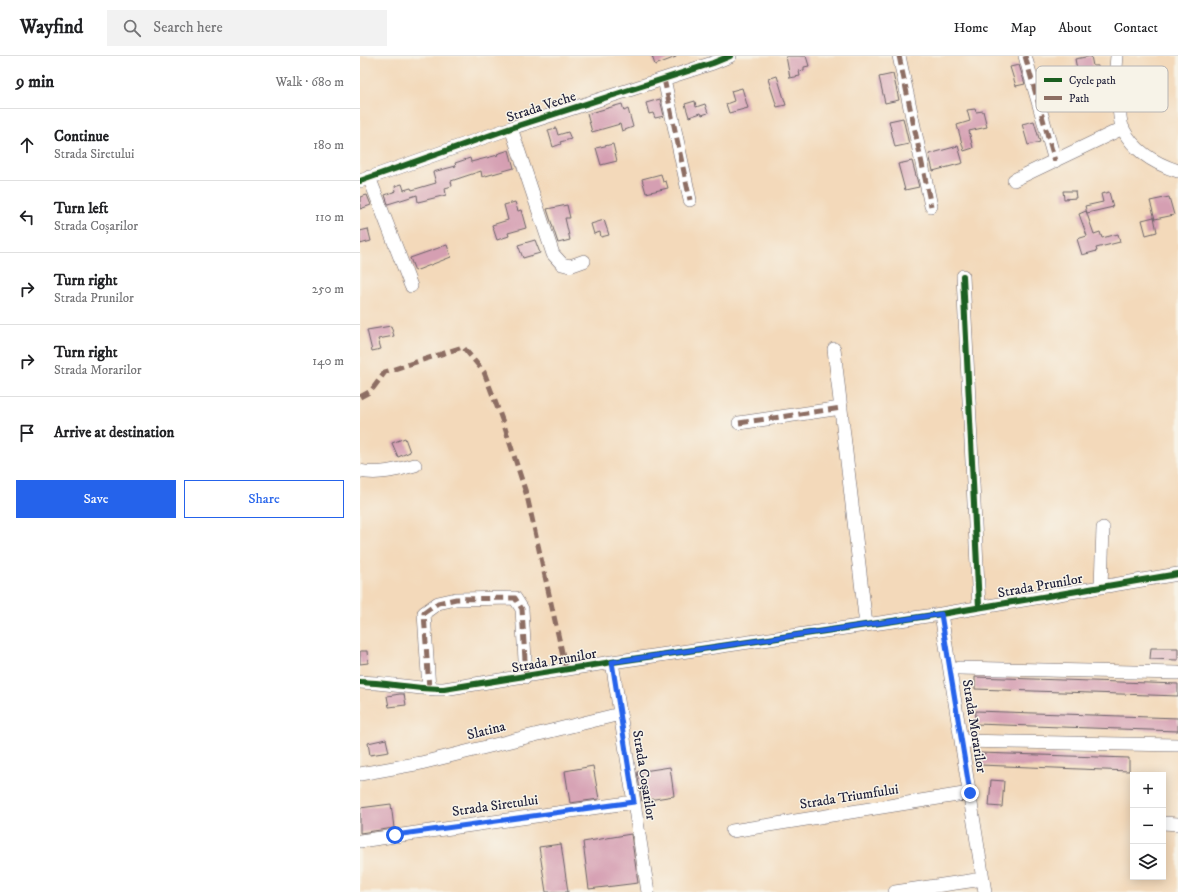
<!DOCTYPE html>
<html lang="en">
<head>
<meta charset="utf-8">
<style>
  :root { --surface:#fff; --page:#f2f2f2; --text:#202124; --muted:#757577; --line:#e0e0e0; --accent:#2563eb }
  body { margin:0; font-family:"IM FELL DW Pica",serif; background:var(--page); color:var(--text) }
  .controls { position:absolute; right:12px; bottom:12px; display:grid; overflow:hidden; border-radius:0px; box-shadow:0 2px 10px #0003 }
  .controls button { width:36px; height:36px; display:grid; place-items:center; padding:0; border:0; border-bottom:1px solid var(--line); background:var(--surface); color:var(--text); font:20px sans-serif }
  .stop { position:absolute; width:12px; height:12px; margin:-9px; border:3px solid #2563eb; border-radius:50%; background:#fff }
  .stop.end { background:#2563eb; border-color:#fff; box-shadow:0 1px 4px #0008 }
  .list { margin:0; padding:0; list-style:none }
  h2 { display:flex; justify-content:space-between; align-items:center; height:52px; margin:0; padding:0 16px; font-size:17px }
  h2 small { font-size:13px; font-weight:400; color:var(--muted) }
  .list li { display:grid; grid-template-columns:26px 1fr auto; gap:12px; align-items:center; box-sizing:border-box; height:72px; padding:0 16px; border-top:1px solid var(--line) }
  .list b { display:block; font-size:15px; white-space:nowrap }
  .list p { margin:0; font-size:13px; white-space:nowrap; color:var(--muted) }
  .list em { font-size:13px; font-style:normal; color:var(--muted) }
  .actions { display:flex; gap:8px; padding:12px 16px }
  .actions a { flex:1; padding:9px 0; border:1px solid var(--accent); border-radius:0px; text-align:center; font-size:14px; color:var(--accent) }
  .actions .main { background:var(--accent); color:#fff }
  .icon { flex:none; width:22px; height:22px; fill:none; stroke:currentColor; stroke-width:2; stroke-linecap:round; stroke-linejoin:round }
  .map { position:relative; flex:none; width:818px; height:836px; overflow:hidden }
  header { display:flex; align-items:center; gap:24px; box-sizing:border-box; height:56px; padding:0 20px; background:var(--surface); border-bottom:1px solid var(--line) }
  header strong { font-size:19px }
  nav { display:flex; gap:22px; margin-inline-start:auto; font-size:14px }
  .search { width:280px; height:36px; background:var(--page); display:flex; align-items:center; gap:10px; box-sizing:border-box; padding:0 14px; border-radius:0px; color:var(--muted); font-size:15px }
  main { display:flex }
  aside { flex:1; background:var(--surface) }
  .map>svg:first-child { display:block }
</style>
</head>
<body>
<header>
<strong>Wayfind</strong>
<div class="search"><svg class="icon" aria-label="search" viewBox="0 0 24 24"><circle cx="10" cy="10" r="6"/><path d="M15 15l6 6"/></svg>Search here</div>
<nav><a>Home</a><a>Map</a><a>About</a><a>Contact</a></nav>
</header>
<main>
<aside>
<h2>9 min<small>Walk · 680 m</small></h2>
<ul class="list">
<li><svg class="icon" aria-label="ahead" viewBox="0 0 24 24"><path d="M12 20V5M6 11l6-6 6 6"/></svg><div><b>Continue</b><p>Strada Siretului</p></div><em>180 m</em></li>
<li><svg class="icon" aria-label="left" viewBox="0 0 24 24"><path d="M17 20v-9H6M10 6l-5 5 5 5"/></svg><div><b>Turn left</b><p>Strada Coșarilor</p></div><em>110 m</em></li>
<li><svg class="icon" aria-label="right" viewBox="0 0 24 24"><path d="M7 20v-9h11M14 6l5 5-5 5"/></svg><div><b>Turn right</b><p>Strada Prunilor</p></div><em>250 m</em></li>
<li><svg class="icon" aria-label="right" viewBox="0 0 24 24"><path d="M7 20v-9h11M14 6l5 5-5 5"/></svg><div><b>Turn right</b><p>Strada Morarilor</p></div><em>140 m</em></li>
<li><svg class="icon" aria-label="arrive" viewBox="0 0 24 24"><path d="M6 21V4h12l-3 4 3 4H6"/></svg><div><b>Arrive at destination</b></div></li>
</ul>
<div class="actions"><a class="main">Save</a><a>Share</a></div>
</aside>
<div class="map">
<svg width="818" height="836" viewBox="0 0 818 836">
  <rect width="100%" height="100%" fill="#f7f3e8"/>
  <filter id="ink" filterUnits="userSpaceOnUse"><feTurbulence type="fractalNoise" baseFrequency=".025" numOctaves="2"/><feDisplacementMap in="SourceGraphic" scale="8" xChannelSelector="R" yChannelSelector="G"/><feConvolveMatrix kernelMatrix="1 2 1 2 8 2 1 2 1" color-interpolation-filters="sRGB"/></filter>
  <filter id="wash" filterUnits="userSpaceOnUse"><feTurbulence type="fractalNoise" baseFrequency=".012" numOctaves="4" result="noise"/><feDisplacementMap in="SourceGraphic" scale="16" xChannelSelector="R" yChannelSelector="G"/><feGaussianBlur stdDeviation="0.9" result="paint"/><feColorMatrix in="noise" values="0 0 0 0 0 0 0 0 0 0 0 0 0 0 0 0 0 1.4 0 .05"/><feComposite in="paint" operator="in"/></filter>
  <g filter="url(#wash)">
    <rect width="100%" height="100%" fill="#f3d9ba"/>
    <g id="blocks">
      <path fill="#d59fb2" d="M292,0H316V1L295,9Z
        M426,0H446L449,10L444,11V14L439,15L440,20L430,22Z
        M731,0L733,10H738L739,20L719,24L715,3Z
        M659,9L665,28L656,30L650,11Z
        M533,18L539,44L525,47L519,21Z
        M417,20L426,49L417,51L408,23Z
        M382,32L388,52L369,57L366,48L374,45L371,35Z
        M300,43L304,60L295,62L293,57L289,58L286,47Z
        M335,45L336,51L345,48L348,57L342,59L341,57L329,61L325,48Z
        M262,48L264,55L268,53L273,71L262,75L260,68L232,76L227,58Z
        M615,53L616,56L623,55L627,71L609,75L613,92L604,95L597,69L610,65L607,54Z
        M543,62L549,88L535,91L529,65Z
        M674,65L680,86L668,89L662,68Z
        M196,72L198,79L208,76L211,83L200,86L201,88L193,91L188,74Z
        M253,88L257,105L241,109L236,92Z
        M598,90L603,107L573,115L569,98Z
        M149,94L154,112L122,121L121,115L91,125L92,130L85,132L86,139L58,146L57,139L28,148L25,139L36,135L35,130L42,128L44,134L51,132L52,134L76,127L73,116L96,110L95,107L110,102L111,106L138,99L137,98Z
        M552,105L559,131L545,134L538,108Z
        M301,118L303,126L306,125L308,132L286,137L282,123Z
        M703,135H715L716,142L704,143Z
        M749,136L753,151L727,157L725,150L743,146L741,138Z
        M7,139L11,149L0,153V141Z
        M809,141L814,159L795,163L790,145Z
        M155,146L158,155L161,154L166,172L148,177L149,180L137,184L132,169L148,164L144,149Z
        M207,149L210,162H205L210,184L198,187L187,153Z
        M726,155L734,178L740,176L742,182L758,178L760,186L736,192L737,195L722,199L717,183L727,180L719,158Z
        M794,161L797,176L786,179L782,164Z
        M244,164L249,179L241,181L240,176L234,178L231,168Z
        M8,173L11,185L0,188V175Z
        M175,184L180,197L163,202L158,189Z
        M87,189L91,201L55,215L50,202Z
        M31,270L34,280L18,283L21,293L12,295L7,274Z
        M45,382L50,396L38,401L32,387Z
        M791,592H818V604L790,603Z
        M0,595H7L8,607L0,608Z
        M615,621L818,628V640L615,633Z
        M40,638H44L46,649L29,651L27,640Z
        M616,655L818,662V675L615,668Z
        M26,683L29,696L10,699L8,687Z
        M620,697L769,702V715L620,709Z
        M233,710L239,743L210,747L205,715Z
        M310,711L314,740L282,745L277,716Z
        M631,724L644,725L642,751L629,750Z
        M31,748L34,772L0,777V752Z
        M271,778L278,827L229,833L223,786Z
        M201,788L208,836H186L179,791Z"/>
    </g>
  </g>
  <g filter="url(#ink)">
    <use href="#blocks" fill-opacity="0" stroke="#6b6267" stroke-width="1"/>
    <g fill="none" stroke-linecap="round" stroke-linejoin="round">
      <g stroke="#6b6267" stroke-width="14">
        <path id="minor" d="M539,0L571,150
          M665,0L695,105
          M757,0C755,18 755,34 759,52C760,59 760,67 763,73C774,95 796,108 818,115
          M304,23L330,144
          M151,72L193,198L202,208L210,210L224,205
          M9,121L51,230
          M654,124L763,72
          M0,125L151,72L353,7L370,0
          M603,220L619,551
          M474,293L506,569
          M379,367L481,352
          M0,415C18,419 37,414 55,409
          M741,530L743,472
          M581,558L625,836
          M252,606L288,836
          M599,612L818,617
          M0,626C28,627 56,633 84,633L252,606L581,558L818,518
          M69,633L64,557L78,547L96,543L155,542L162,553L166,621
          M601,685L818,689
          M0,718L61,707L260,658
          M803,767L818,768
          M372,775L610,737
          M0,785L274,746
          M535,836L623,823"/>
      </g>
      <use href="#minor" stroke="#fff" stroke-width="13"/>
      <path stroke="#8d6e63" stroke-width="5" stroke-dasharray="10 5" stroke-linecap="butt" d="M539,0L571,150
        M665,0L695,105
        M304,23L330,144
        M0,341L11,335L25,316L103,291L124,316L144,369L167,440L206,614
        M379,367L481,352
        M69,633L64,557L78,547L96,543L155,542L162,553L166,621"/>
      <g stroke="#f7f3e8" stroke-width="8">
        <path id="cycleway" d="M0,125L151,72L353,7L370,0
          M603,220L619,551
          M0,626C28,627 56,633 84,633L252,606L581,558L818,518"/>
      </g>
      <use href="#cycleway" stroke="#1b5e20" stroke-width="6"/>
    </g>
  </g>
  <g fill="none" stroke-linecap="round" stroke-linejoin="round" filter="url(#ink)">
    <path stroke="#2563eb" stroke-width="5" d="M35,779L274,746L252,606L581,558L610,737"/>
  </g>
  <g text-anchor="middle" stroke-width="3" stroke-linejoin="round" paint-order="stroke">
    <g font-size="14" fill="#22223b" stroke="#f7f3e8">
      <text transform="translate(181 50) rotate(-18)" y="5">Strada Veche</text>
      <text transform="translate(680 529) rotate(-10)" y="5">Strada Prunilor</text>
      <text transform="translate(194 604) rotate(-10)" y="5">Strada Prunilor</text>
      <text transform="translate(615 670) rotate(81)" y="5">Strada Morarilor</text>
      <text transform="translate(126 674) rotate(-14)" y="5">Slatina</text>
      <text transform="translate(285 719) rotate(81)" y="5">Strada Coșarilor</text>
      <text transform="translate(489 740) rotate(-9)" y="5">Strada Triumfului</text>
      <text transform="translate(135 749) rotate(-8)" y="5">Strada Siretului</text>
    </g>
  </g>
  <rect x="676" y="10" width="132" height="46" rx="6" fill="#f7f3e8" stroke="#b7b4b4" stroke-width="1"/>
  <rect x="684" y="22" width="18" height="4" fill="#1b5e20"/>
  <rect x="684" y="40" width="18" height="4" fill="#8d6e63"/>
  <g font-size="11" fill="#22223b">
    <text x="709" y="28">Cycle path</text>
    <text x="709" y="46">Path</text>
  </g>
</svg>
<div class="controls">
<button>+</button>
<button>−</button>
<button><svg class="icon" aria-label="layers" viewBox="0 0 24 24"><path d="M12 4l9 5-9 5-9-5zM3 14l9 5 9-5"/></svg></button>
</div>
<div class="stop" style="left:35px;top:779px"></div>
<div class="stop end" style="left:610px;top:737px"></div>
</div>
</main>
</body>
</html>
